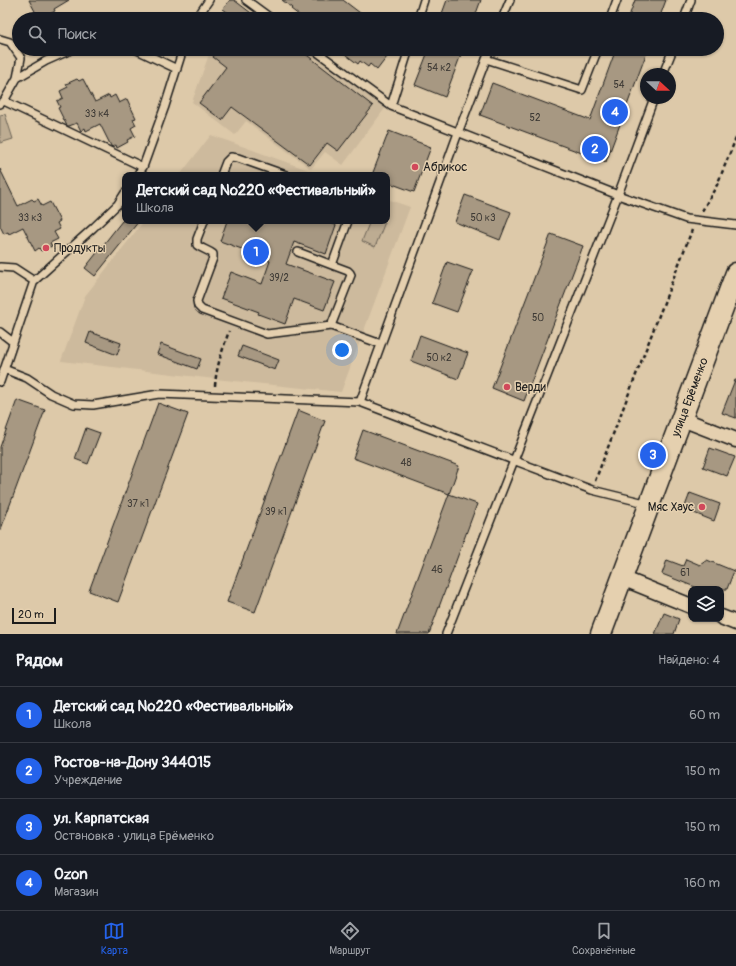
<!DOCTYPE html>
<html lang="ru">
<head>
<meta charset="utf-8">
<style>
  :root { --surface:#171b24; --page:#20242c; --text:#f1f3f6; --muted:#9ea1a6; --line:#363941; --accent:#2563eb }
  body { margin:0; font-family:Pangolin,sans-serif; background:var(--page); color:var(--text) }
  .controls { position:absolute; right:12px; bottom:12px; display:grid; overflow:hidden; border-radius:8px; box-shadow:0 1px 3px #0004 }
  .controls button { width:36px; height:36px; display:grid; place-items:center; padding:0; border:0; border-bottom:1px solid var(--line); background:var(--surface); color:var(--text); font:20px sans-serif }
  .compass { position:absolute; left:640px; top:68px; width:36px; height:36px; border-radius:50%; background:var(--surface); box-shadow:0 1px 3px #0004; rotate:111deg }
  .scale { position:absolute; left:12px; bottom:10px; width:44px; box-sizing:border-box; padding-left:4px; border:2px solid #1c1c1c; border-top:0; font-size:11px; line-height:14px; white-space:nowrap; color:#1c1c1c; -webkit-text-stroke:3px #e5d0af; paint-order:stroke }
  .you { position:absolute; left:342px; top:350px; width:14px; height:14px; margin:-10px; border:3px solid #fff; border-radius:50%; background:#1a73e8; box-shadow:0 0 0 6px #1a73e833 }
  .badge { display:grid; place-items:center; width:26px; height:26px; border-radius:50%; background:var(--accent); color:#fff; font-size:13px; font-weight:700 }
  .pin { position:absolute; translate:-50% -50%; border:2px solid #fff; box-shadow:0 1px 4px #0006 }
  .popup { position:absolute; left:122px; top:172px; width:268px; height:52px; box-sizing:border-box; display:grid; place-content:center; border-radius:8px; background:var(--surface); filter:drop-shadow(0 1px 3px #0005); font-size:13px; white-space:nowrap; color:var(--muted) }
  .popup b { font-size:15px; color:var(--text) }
  .popup::after { content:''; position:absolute; left:50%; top:100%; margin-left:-8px; border:8px solid transparent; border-top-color:var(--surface) }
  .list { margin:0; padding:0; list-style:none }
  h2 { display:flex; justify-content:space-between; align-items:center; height:52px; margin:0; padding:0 16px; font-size:17px }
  h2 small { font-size:13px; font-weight:400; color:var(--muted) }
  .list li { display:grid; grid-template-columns:26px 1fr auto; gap:12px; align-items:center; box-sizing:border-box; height:56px; padding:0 16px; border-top:1px solid var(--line) }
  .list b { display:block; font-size:15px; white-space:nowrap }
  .list p { margin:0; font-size:13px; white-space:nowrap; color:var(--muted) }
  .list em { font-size:13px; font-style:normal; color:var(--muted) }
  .icon { flex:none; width:22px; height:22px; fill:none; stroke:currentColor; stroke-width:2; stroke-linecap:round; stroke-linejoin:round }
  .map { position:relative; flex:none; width:736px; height:634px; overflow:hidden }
  .search { position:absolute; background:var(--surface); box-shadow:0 1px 3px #0004; left:12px; right:12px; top:12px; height:44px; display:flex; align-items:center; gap:10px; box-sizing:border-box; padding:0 14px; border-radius:22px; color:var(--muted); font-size:15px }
  .sheet { height:276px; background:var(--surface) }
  nav { display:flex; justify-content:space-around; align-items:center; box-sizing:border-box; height:56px; border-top:1px solid var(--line); background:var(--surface); font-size:11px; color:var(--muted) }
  nav a { display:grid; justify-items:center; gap:2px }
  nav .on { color:var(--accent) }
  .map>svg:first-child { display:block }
</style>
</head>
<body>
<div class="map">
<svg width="736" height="634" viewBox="0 0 736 634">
  <rect width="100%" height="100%" fill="#ddc9a9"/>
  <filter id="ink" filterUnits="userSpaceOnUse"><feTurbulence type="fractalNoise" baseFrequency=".025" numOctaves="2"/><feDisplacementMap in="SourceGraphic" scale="8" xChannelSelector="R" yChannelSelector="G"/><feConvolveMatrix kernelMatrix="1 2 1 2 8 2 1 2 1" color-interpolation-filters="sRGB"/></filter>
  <g filter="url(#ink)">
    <path fill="#cdba9d" d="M211,49H305L386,107L343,165L325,152L311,169L246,121L235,135L192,102Z
      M211,135L322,175H180Z
      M387,199L410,207L341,392L215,379L61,361L85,296L144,221H387Z"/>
    <path fill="#bdac92" stroke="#6c6457" d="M5,114L13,139L0,143V115Z
      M370,221L385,222L375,247L362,241Z"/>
    <path fill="#a79882" stroke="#1c1c1c" d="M29,0H69L54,9L55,11L44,17L43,14L38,17Z
      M230,0H234L259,19H237L223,9Z
      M282,0H343L368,19H304L291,9L292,8Z
      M447,0H481L474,19H440Z
      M635,0H666L659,19H628Z
      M218,49H299L373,106L338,151L327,143L310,165L232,107L222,120L199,103L226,67L213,57Z
      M338,49H393L377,70L370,64L368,67L360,61L358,64Z
      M429,49H463L445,97L415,85Z
      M616,49H648L606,162L480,115L492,83L590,120Z
      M77,79L79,81L83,79L95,102L109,95L110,98L115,95L119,103L127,99L136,118L133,119L136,125L131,128L135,136L127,140L128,142L117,148L116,145L112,147L111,146L100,124L86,131L85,128L81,131L77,123L69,126H67L58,108L60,107L57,101L63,98L60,91L68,87L66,84Z
      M389,131L431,147L414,192L387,182V175H372Z
      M0,169L18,206L32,199L34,201L38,199L42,206L50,202L60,221L57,223L60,229L54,232L58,239L50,243L52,246L41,251L39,248L35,251L23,227L9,234L8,232L4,234L0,226Z
      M465,195L511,212L500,240L455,222Z
      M122,221H139L95,276L85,268Z
      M227,221H247L261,226L263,221H324L336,225L326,254L294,242L286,264L335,282L324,310L294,299L285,324L258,314L259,312L221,298L231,272L262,284L270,261L257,257L258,255L220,241Z
      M551,234L583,246L524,401L492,388Z
      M447,262L473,271L457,312L432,303Z
      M90,332L121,343L117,355L86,343Z
      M420,335L468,353L458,379L411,361Z
      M161,344L201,359L197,369L157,354Z
      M242,346L279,360L275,370L238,356Z
      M735,380H736V418L722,413Z
      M17,400L45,410L1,529H0V447Z
      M158,403L188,414L118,602L89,591Z
      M298,410L325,421L255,612L227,602Z
      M86,428L100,433L88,464L75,459Z
      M363,430L459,466L449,494L353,458Z
      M710,448L735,457L727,476L703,467Z
      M690,493L720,504L714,521L684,509Z
      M449,494L477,504L429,634H397Z
      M686,559L700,565L707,560L734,571L727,589H700L662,574L667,560L683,566Z
      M664,613L679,619L674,634H655Z"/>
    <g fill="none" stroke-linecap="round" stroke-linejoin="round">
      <g stroke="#1c1c1c" stroke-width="10">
        <path id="lane" d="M246,0L272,19
          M196,19L209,0
          M418,19L424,0
          M502,19L510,0
          M610,19L617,0
          M684,19L691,0
          M0,39L10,42L21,58L17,78L4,101L0,104
          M135,49L177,69
          M313,49L391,106L618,195L686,219L736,225
          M486,59L582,90L598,49
          M663,74L673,49
          M17,78L46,61L73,49
          M4,101L143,167
          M391,106L409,49
          M137,175L143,167L165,106L183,49
          M221,175L226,162L231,157L238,158L286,175
          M204,221L197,239V245C202,249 208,250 213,254V258L197,301L198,306L202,310L267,334L331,326L381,344
          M298,252L332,265
          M0,267L14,268L34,281
          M331,326L351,275L350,273L348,271L332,265L348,221
          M0,332L13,342
          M4,369L27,378L51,394L74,404L93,405L159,394L360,402L592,490L649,504
          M0,382L34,281L93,228L118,204L125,193
          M360,402L458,133L490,49
          M446,634L618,195L654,98"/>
      </g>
      <g stroke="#1c1c1c" stroke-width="17">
        <path id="street" d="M682,419L736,440
          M622,578L691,606
          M721,617L736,623"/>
      </g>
      <g stroke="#1c1c1c" stroke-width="23">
        <g id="secondary">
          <path id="s1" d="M601,634L736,273"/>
        </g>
      </g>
      <path stroke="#1c1c1c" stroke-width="2.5" stroke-dasharray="4 3" stroke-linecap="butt" d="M702,211L717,185L736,138
        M215,386C216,367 223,349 229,331
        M595,481L692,230"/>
      <use href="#lane" stroke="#e5d0af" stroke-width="7"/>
      <use href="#street" stroke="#e5d0af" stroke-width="14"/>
      <use href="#secondary" stroke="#e5d0af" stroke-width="20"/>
    </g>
  </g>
  <g fill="#d1495b" stroke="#e5d0af" stroke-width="1.5">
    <circle cx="415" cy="167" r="4"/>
    <circle cx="46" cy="248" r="4"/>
    <circle cx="507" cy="387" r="4"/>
    <circle cx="702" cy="507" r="4"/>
  </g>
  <g text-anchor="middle" stroke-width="3" stroke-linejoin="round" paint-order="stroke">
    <g font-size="10" fill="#3f3b36">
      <text x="439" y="71">54 к2</text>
      <text x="619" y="88">54</text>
      <text x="97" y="117">33 к4</text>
      <text x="535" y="121">52</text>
      <text x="30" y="221">33 к3</text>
      <text x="483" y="221">50 к3</text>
      <text x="279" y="281">39/2</text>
      <text x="538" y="321">50</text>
      <text x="439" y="361">50 к2</text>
      <text x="406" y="466">48</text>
      <text x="138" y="507">37 к1</text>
      <text x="276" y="515">39 к1</text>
      <text x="437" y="573">46</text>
      <text x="685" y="576">61</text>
    </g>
    <g font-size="12" fill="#1c1c1c" stroke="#e5d0af" text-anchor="start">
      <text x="423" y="171">Абрикос</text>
      <text x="54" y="252">Продукты</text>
      <text x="515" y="391">Верди</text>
      <text x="694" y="511" text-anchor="end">Мяс Хаус</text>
    </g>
    <g font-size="12" fill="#1c1c1c" stroke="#e5d0af">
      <text dy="4" stroke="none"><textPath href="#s1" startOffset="253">улица Ерёменко</textPath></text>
    </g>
  </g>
</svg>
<div class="controls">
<button><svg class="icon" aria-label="layers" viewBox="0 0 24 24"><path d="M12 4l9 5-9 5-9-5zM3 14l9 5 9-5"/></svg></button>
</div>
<svg class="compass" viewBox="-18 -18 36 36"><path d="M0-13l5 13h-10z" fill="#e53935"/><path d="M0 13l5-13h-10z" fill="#9ea1a6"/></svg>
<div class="scale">20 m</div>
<div class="you"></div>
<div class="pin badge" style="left:256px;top:252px">1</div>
<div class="popup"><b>Детский сад №220 «Фестивальный»</b>Школа</div>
<div class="pin badge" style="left:595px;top:149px">2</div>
<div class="pin badge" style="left:653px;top:455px">3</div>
<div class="pin badge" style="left:615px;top:112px">4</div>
<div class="search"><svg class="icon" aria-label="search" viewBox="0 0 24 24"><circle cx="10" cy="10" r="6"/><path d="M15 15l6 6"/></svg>Поиск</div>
</div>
<section class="sheet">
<h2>Рядом<small>Найдено: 4</small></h2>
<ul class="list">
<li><span class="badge">1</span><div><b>Детский сад №220 «Фестивальный»</b><p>Школа</p></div><em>60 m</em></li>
<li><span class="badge">2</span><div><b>Ростов-на-Дону 344015</b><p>Учреждение</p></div><em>150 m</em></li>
<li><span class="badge">3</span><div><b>ул. Карпатская</b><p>Остановка · улица Ерёменко</p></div><em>150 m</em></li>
<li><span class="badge">4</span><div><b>Ozon</b><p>Магазин</p></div><em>160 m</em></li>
</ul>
</section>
<nav>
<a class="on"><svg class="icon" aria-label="map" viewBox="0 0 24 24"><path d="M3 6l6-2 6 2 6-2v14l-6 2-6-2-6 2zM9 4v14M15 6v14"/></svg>Карта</a>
<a><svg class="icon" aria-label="directions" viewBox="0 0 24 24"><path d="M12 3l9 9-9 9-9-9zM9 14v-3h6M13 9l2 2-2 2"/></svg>Маршрут</a>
<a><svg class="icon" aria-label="saved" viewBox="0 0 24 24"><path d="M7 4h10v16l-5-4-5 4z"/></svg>Сохранённые</a>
</nav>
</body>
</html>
